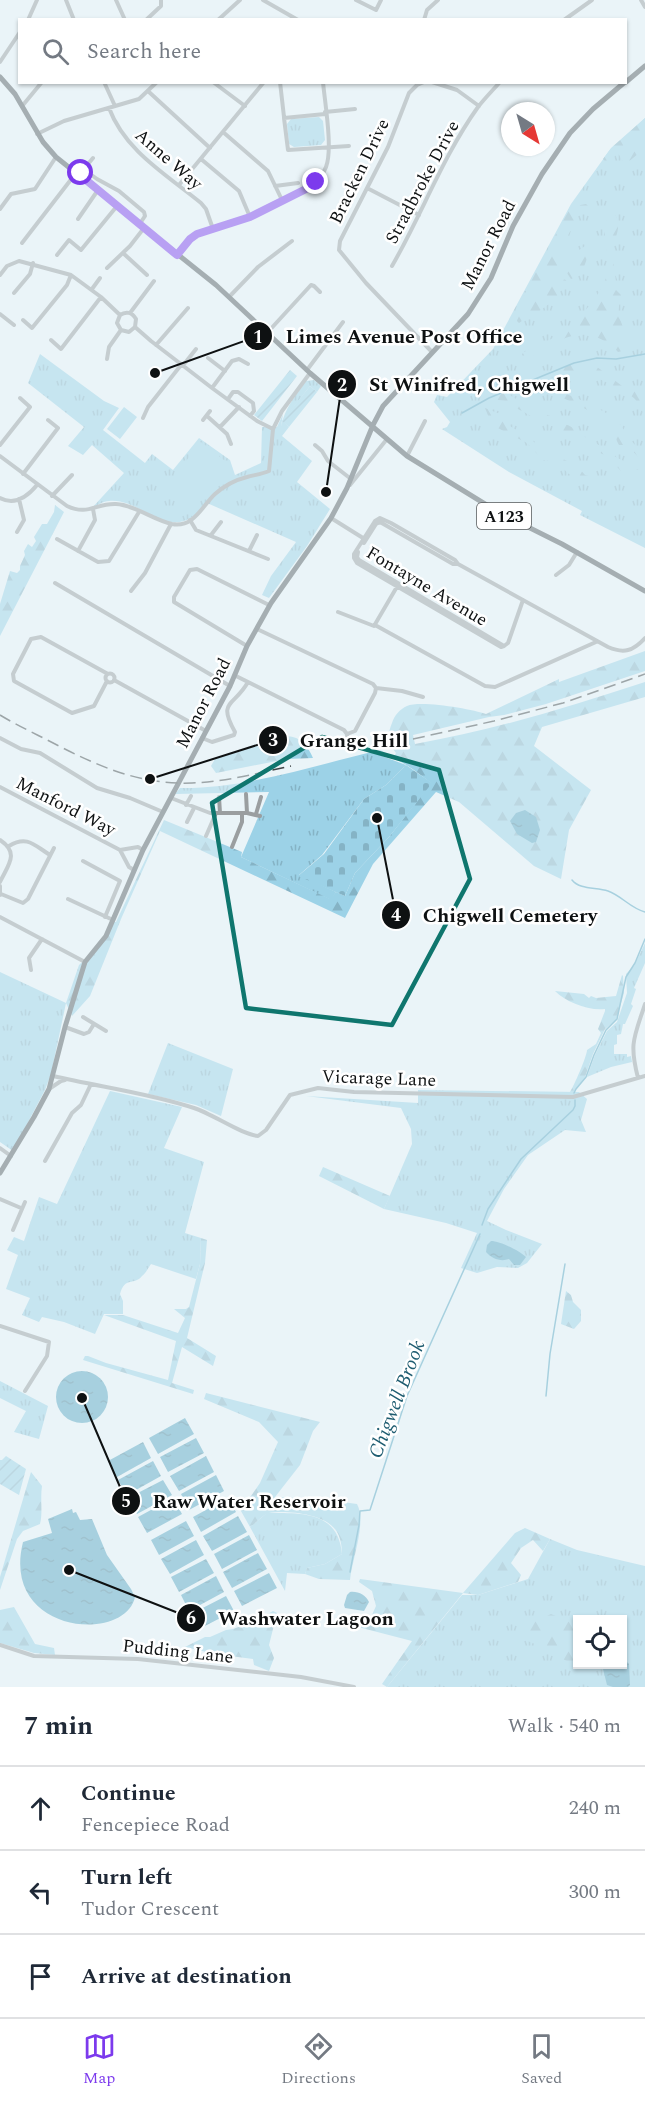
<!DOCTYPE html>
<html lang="en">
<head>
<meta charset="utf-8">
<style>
  :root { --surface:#fff; --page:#f6f6f7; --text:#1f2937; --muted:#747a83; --line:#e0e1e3; --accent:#7c3aed }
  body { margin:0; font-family:Spectral,serif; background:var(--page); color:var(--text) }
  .controls { position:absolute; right:18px; bottom:18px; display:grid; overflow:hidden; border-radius:0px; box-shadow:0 2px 4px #0004 }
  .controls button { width:54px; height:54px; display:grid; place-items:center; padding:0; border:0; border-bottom:2px solid var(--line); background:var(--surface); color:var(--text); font:30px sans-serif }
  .compass { position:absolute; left:501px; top:102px; width:54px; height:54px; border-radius:50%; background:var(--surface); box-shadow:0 2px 4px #0004; rotate:143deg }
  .stop { position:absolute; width:18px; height:18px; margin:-14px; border:4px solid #7c3aed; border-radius:50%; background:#fff }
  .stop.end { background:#7c3aed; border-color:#fff; box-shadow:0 2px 6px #0008 }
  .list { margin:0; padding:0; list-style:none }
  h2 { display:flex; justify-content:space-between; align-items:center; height:78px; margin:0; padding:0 24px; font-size:26px }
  h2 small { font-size:20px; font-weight:400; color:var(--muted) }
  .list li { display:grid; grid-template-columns:39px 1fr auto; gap:18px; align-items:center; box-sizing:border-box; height:84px; padding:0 24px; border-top:2px solid var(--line) }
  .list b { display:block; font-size:22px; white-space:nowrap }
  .list p { margin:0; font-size:20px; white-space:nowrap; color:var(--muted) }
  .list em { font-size:20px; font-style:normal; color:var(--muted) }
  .icon { flex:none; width:33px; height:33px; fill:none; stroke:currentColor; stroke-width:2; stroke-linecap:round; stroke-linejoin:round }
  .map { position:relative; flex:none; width:645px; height:1687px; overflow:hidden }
  .search { position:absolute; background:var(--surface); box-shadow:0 2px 4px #0004; left:18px; right:18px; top:18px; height:66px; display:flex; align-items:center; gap:15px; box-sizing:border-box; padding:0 21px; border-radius:0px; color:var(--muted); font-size:22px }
  .sheet { height:330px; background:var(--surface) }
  nav { display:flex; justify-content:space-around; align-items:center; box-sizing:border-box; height:84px; border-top:2px solid var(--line); background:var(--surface); font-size:16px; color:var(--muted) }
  nav a { display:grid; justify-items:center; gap:3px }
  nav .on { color:var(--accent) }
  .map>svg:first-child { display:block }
</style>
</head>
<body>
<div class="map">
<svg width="645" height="1687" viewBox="0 0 645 1687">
  <defs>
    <pattern id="grass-tufts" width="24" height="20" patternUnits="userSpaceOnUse" patternTransform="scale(1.5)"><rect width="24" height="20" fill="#9cd2e7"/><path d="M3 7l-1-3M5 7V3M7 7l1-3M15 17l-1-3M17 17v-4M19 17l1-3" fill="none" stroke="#85b3c5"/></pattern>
    <pattern id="forest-firs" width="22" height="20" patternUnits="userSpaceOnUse" patternTransform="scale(1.5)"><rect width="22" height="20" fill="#9cd2e7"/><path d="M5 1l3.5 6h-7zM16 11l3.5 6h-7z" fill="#85b3c5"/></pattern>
    <pattern id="cemetery-stones" width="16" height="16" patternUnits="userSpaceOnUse" patternTransform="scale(1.5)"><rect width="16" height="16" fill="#9cd2e7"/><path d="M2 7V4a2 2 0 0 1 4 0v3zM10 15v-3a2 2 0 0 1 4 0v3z" fill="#85b3c5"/></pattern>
    <pattern id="garden-furrows" width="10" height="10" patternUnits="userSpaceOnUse" patternTransform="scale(1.5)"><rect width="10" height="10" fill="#9cd2e7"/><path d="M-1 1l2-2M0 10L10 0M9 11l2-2" fill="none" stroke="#85b3c5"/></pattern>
    <pattern id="water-ripples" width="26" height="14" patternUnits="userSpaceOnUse" patternTransform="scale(1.5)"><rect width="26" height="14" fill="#58a5c1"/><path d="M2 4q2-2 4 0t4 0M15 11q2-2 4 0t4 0" fill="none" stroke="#47859b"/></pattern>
  </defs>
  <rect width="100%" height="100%" fill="#eaf4f8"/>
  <path fill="url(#grass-tufts)" fill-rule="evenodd" d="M319,117L323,121L325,140L321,145L294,147L289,144L287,124L291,119Z
    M645,118V548L580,515L582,511L509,472L442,429L447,427L450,422L434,402L437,395L447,397L493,349L571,204L609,151Z
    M40,354L104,401L119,408L103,430L145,463L152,454L173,470L199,438L230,460L235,475L261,463L262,427H277L283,414L281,427C284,409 296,395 306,381L314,380L321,386L317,392L310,386L283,421L289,427L282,436L312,461L297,482L330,509L307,546L269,598L262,595L271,576L296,542L207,503C202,508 196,515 189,519C161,533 138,498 109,501C103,501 98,505 92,508L124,473L92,445L83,455L68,446L84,427L28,383Z
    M380,750L377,756H382L406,765L386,785L364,799L322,855L299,875L336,892L331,900L241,857L269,792L175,794L180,788C245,789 316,765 380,750Z
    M645,943V963L634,988L636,989L631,1004L633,1006L625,1024H623L621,1034L617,1035V1044L614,1045V1054H627V1057L631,1056L632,1062L611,1067L587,1077L595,1055L607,1031L617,1022L627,993L626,974L634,966Z
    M0,972L66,1003L51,1074L45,1090L13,1151L0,1142Z
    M168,1043L233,1069L221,1116L196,1105L148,1094Z
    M418,1090L579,1092L587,1099L581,1120L586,1132L565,1130L528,1155L504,1189L487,1221L506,1230L542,1244L527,1263L518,1268L497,1267L477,1273L461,1268L477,1233L446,1223L384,1209L412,1144L411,1129L401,1108L306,1096L418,1103Z
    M110,1091L182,1107L164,1148L204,1162L185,1233L201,1238L200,1264L196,1279L151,1264C148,1268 146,1273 142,1276C134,1286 125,1276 120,1294L123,1301V1314H104L95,1334L64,1322L42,1317L39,1322L22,1315L30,1298L6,1289L18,1255L7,1250L14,1237L24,1241L39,1197L57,1204Z
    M0,1381L48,1406L39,1439L14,1432L26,1411L0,1398Z
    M267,1513C302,1513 338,1511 342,1554L325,1564L307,1568L305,1574L287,1573L285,1591L250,1527Z
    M550,1539L577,1550L645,1566V1687H387L462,1595H478L528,1579ZM578,1620H622V1664H578Z"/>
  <path fill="url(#forest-firs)" d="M645,118V148L627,163L623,162L618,153L613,155L615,157L607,164L603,159L611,148Z
    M586,204L590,208L584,214L578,215L562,248L566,259L588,244L590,247C586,259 585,275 571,279L567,273L555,268L558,278L566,280L567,284L558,290V297C549,305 540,309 532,318H526L519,323L517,321L521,301L570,207Z
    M609,216H616C622,228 614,238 613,250C612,264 617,277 616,290L621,295L618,312L625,334L626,350L618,352L609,342C602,341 597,336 591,335C567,332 546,347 528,360L523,358L522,354C531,346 541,345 551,339C571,329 606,293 608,269C610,251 599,233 609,216Z
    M588,360L622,386L636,390L645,402V416C642,411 639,404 635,399C628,392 592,374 583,374C569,375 558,384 546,374L574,363Z
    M547,387C569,395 592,403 612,417C626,426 629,446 645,451V464L627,445H619C616,440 615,433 611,428C596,411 561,396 539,389Z
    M494,389L508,394L534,410L553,417L556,423C570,423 573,430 586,433L589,438C562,433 539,420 514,407L511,402L493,399L489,392Z
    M485,408L500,414L508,425L532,439L537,447L556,451L563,459L577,466L585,475L592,477L595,480L584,482L569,474L556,462L543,460L527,443L492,425Z
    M595,443C602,446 605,450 611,454C620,460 628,462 636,470L645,468V483C630,481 619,470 610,459C606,455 598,452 593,449Z
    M55,505L64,512L0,636V604L10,571L17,573L20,570V566L25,555L24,551L28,544L32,547L36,541L34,537L42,524H47L54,512Z
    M645,651V671L546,704L504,715L489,717L413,735L415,744C494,730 569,707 645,682V697L542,727L534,746L591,790L569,830L561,879L534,866L459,802L436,792L373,864L345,918L160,831L121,919L90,996L72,1016L66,1003L79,965L102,943L114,922H116L164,820L242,852L241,857L330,899L336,892L345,896L355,873L389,837L431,783C415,771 398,755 376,756L380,750L394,757L396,753C388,742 387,735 392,723C394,716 400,709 407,706C420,700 472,709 486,714L559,679V682Z
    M287,736C301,737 307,745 313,758L287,759L216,773L211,766L215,759Z
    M622,975L623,976L624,993L616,1020L605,1029L593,1054L585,1077L574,1092H570C574,1086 587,1056 587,1050L596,1044L601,1033L598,1029L605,1011V1009C588,1011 566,1002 555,991L584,994L589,998L591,996L596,998L616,996Z
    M323,1167L390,1196L384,1209L319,1176Z
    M201,1238L207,1240L205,1263L187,1338L216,1356L213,1366L182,1347L172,1383L194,1390L193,1394L83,1360L85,1356H88L106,1363L168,1380L176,1341L104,1315H123L178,1333L185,1318L174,1309H186L189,1307L200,1264Z
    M566,1291L571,1295L573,1302L581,1310V1321L574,1329L561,1324Z
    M206,1393L320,1422L313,1431L300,1465L275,1497L320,1499L357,1504C367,1522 352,1559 350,1580L319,1579L305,1574L307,1568L325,1564L342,1554C342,1545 340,1533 333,1527C321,1514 287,1510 269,1513C263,1515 256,1523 250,1527L237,1504L251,1496L260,1483L278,1442L259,1422L204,1399Z
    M31,1472L42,1486C40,1499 43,1512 40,1524L23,1531L17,1539L0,1590V1577Z
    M525,1528L550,1539L543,1551L533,1540L521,1548L511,1563L521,1575L518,1582L478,1595L463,1593L387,1687L382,1684L412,1641L358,1627L371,1617L376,1606L372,1591L359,1582L360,1579L463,1593L515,1533Z
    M14,1607L35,1644L54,1648L55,1655L34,1653L0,1643V1610Z
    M273,1611L277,1613L269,1645L274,1658L269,1671L254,1665L253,1659L215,1654L185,1647L205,1637H210L226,1630L233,1629L255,1621Z
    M551,1614L577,1625L578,1664L591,1665C577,1669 563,1659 552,1652C544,1647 534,1644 525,1640L527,1622L530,1616H538L543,1618Z"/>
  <path fill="url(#cemetery-stones)" d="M406,765L432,783L389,837L355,873L345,896L298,876L324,854L364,799L386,785Z"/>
  <path fill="url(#garden-furrows)" d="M290,370L297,376L262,421L254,415Z
    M310,386L317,392L289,427L282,421Z
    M6,1456L26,1469L19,1495L0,1484V1460H2Z"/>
  <path fill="#9cd2e7" d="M124,407L137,417L120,439L107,429Z
    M201,442L229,464L194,506L167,485Z"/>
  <path fill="url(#water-ripples)" d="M525,810L536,817L540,830L536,842L532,843L517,834L510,821L516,813Z
    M491,1241C500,1241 520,1251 526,1257L520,1265H514L509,1259C501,1262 492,1259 486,1252L487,1245Z
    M56 1397a26 26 0 1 1 52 0a26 26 0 1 1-52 0Z
    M185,1418L194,1434L158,1454L149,1438Z
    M196,1438L204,1453L168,1472L160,1457Z
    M143,1442L151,1458L117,1477L108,1461Z
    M206,1456L214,1472L179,1491L170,1476Z
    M153,1461L161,1476L127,1495L118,1480Z
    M216,1475L224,1491L189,1510L181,1494Z
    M163,1480L172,1495L137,1514L128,1498Z
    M173,1498L182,1514L147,1533L138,1517Z
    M228,1498L236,1512L201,1532L193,1517Z
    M72,1509L73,1513L76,1512L80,1520L92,1519L107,1555L131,1589L135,1597C125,1644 0,1634 23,1542L52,1533L48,1519Z
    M238,1516L247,1532L212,1551L203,1536Z
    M186,1521L194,1536L159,1555L151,1540Z
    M249,1535L257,1550L222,1569L214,1554Z
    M196,1540L204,1555L170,1574L161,1559Z
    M258,1553L267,1569L232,1588L223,1572Z
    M206,1559L214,1573L179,1592L171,1577Z
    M269,1573L277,1588L242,1606L234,1591Z
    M216,1576L224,1592L189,1611L181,1595Z
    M350,1592C358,1591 366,1595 369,1602L364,1611L345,1608L344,1605L347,1595Z
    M226,1596L234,1611L199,1629L191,1614Z
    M623,1654L626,1656L625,1660L629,1664L630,1685L628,1687H613L607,1685L603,1669L604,1665L622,1664Z"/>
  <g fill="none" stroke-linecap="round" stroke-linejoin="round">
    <path stroke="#58a5c1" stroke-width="1.5" d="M462,413L489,398L574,363L597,358L616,359L645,354
      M572,880C580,890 596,887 608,891C622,896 630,908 645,912
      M574,1093L576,1089L586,1077L594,1055L606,1030L617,1019L626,977L635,963L645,939
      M482,1225L488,1209L521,1159L573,1110L575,1106V1100
      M546,1396L550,1354L565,1264
      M350,1572L359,1525L360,1511L370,1510L407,1396L480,1234"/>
    <path stroke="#9a9ea0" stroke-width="4" d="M66,0L74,20
      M116,0L125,20
      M263,0L298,20
      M356,0L376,10L381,0
      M641,0L645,7
      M28,20L37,0
      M146,20L161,6V0
      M218,20L240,0
      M424,20L427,10L438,0
      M564,20L592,0
      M0,62L20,32
      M104,82L115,106
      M213,82L245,106
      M280,82L284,117
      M424,82L417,85L409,93L388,147L340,241L339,250L366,283L432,352
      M432,82L457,90L479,106
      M149,92L210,148
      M23,105L42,82
      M109,108C125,151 167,175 201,203L206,209L213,229
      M325,112L355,109
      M325,114L284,118L288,150L349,146
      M223,132L268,171L282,200
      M37,134L64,121L139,99L157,82
      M201,159L239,191L250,217
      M86,171L97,179L119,191L144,212L145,216L139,225
      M80,175L86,171L88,164L93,158
      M179,185L264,82
      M275,186L298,183
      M367,188L419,215
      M0,209L11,194L35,189L56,157
      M78,219L98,190
      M22,243L76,173
      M123,253L147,275
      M57,255L69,240L81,250L117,206
      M177,255L190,239L197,234L250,217L312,186C317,181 323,175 326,167C333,149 325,104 323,82
      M392,266C422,214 443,156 478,107C485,98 493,90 500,82
      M107,268L130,246L144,228
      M0,275L7,266L19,261L71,275L101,297L120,315
      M92,289L100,278
      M14,293L30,274L33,263
      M229,297L258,267L292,241
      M130,313L154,281
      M0,314L14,325
      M120,315L117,323L121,330L129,332L135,327
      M120,315C126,311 132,312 136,319L135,327
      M23,320L32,328L67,285L71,275
      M135,327L151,341L212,388L257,421L273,429
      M267,333L311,285L314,286L320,292
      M51,340L61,349L101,297
      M156,345L188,308
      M208,358L225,371
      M107,359L109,347L121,330
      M307,370L343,322
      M212,388L232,361L239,359L248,364
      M228,399L233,392H238L253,403L254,411L250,416
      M207,416L227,434L231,444
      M143,418L148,407L181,365L185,363L196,349
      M203,420L210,411
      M220,427L239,407
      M0,445L30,407L20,398
      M315,445L322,451L328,461L351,479
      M0,456L67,506C88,516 96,503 116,504C135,505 153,520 172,524C194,528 202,506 215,494C224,486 235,480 247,477C254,475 262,474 269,471L273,429L282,411L310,373
      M407,456L425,421
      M23,474L58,428L48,420
      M350,485L387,439
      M52,496L72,475
      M0,498C15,506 28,496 37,485
      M331,518L363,538
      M190,520L196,530L268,559
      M17,532L24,520L19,499
      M211,535L221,522
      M57,539L98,562L109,561L139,512
      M364,543L376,524L380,522L453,564H457
      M78,551L95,520L93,509
      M249,551L257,535
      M358,552L357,557L359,560L504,646L508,643L523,600
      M556,575L569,565L577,552
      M55,583L230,686
      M131,591L145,573L171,524
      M338,612L374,626L398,585
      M375,625L485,686L495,687L596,642
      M257,629L373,684L376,688L375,693L355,731L347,734
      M247,646L174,602V597L190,570L197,569L269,605
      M504,646L501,647L357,563L354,558V554L375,521L380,518L391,523L455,560L458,564L608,647C624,654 633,651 645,638
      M105.5 678a4.5 4.5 0 1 1 9 0a4.5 4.5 0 1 1-9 0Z
      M236,676L344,730L347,734L348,748
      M114,680L206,731
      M107,681L94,706L72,713L14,681L13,674L31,639L41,637L108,674
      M376,688L402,691L423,697
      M0,738L21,749L40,753L97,788L130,798L163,812
      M202,738L212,742L234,735L235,732C217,700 234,707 248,682
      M0,787L120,850L138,847L143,850
      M246,794L247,813
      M219,797L220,813
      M171,798L210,813H247L260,816
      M186,805L191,796
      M256,814L261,797
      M187,822L194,808
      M206,836L216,813
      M0,840C20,853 8,865 0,882
      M9,846C27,835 34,845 50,855
      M232,847L242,822V814
      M120,850L129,867L134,870
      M83,861L120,881L105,917
      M0,886V895
      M1,894L23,903L28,899L54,848
      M68,899L113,920
      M0,917L85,962
      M31,970L29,958L42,939
      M83,1017L106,1031
      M65,1027L84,1034L89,1032L94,1024
      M53,1076C100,1087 149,1093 194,1108C213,1114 242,1135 258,1136L266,1130L290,1095L318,1088L354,1092L573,1097L645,1076
      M638,1078C629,1043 634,1038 645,1004
      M49,1089L61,1081L65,1080
      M0,1148L11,1156
      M45,1161L72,1113L81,1105L91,1084
      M0,1199L21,1208
      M13,1230L25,1202
      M0,1326L49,1342L47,1356L25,1391
      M0,1645L34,1656L138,1659L301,1677L354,1687"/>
    <path stroke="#535a5d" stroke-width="5" d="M0,77L15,94L43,142L56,157L216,285L310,373L407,456L498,512L562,544L645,591
      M626,82L645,66
      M0,1173L34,1117L49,1089L65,1027L85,962L106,936L143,850L230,686L247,646L271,603L331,518L347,488L373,425L383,406L468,314L491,278L513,226L542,174L570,133L593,109L625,82"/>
    <path stroke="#414648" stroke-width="1.5" stroke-dasharray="12 6" stroke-linecap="butt" d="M0,715C18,726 38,735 57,745C100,767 141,785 192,783C225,782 258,773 291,766
      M413,739L494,721L563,703L645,674"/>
  </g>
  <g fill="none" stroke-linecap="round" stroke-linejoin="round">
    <path stroke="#7c3aed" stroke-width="8" d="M81,173L80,175L177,255L190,239L197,234L250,217L312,186L316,182"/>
  </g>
  <path d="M0 0H645V1687H0ZM322,737L439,770L470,879L392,1025L246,1008L212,803Z" fill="#eaf4f8" fill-opacity=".55" fill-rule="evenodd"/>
  <path fill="none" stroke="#0f766e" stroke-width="4.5" stroke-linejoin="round" d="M322,737L439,770L470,879L392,1025L246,1008L212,803Z"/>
  <g text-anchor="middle" stroke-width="5" stroke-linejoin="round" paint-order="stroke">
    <rect fill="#fff" stroke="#565859" stroke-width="1.5" x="477" y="503" width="54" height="26" rx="4.5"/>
    <g font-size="16" font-weight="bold" fill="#0e1112">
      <text x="504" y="522">A123</text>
    </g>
    <g font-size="18" fill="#0e1112" stroke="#fff">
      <text transform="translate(169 159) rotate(41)" y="6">Anne Way</text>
      <text transform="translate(359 171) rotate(-64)" y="6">Bracken Drive</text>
      <text transform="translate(422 182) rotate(-62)" y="6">Stradbroke Drive</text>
      <text transform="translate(488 245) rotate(-63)" y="6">Manor Road</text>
      <text transform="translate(427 586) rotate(31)" y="6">Fontayne Avenue</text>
      <text transform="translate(203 703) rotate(-63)" y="6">Manor Road</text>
      <text transform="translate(66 806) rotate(27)" y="6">Manford Way</text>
      <text transform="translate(379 1078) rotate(2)" y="6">Vicarage Lane</text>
      <text transform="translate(178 1651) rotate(6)" y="6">Pudding Lane</text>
    </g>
    <g font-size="20" font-style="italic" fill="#1f5d71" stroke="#fff">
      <text transform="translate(396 1399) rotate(-69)" y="7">Chigwell Brook</text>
    </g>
  </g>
  <path fill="none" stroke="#0e1112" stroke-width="2" d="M155 373L258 336M326 492L342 384M150 779L273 740M377 818L396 915M82 1398L126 1501M69 1570L191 1618"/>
  <g fill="#0e1112" stroke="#fff" stroke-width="2">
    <circle cx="155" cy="373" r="6"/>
    <circle cx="326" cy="492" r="6"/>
    <circle cx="150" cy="779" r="6"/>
    <circle cx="377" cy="818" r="6"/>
    <circle cx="82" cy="1398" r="6"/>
    <circle cx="69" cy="1570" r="6"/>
    <circle cx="258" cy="336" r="15"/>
    <circle cx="342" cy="384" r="15"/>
    <circle cx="273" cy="740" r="15"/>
    <circle cx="396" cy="915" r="15"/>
    <circle cx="126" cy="1501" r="15"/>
    <circle cx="191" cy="1618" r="15"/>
  </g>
  <g font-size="18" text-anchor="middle" font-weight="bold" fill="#fff">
    <text x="258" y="343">1</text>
    <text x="342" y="391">2</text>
    <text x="273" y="746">3</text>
    <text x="396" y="921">4</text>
    <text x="126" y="1507">5</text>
    <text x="191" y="1624">6</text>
  </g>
  <g font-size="20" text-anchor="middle" font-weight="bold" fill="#0e1112" stroke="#fff" stroke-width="5" stroke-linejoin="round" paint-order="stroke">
    <text x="404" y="343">Limes Avenue Post Office</text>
    <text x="469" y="391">St Winifred, Chigwell</text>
    <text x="354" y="747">Grange Hill</text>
    <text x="510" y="922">Chigwell Cemetery</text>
    <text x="249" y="1508">Raw Water Reservoir</text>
    <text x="306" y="1625">Washwater Lagoon</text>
  </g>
</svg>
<div class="controls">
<button><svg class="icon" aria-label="locate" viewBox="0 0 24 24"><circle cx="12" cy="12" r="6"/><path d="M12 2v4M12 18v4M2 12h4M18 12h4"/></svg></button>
</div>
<svg class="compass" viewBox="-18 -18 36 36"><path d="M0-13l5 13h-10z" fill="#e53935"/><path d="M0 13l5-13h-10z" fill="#747a83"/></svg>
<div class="stop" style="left:81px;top:173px"></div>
<div class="stop end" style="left:316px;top:182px"></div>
<div class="search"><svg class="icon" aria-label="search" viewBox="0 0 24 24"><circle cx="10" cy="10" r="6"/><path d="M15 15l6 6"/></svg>Search here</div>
</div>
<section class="sheet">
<h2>7 min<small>Walk · 540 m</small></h2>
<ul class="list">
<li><svg class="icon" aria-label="ahead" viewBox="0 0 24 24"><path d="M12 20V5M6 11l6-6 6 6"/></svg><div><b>Continue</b><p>Fencepiece Road</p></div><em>240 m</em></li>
<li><svg class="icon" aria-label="left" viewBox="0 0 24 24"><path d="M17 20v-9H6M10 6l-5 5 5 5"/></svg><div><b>Turn left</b><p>Tudor Crescent</p></div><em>300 m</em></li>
<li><svg class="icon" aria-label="arrive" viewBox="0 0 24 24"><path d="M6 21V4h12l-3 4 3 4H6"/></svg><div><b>Arrive at destination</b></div></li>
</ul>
</section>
<nav>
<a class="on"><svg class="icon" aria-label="map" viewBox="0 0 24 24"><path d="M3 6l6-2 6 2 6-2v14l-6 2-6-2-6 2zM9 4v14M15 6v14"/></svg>Map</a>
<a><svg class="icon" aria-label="directions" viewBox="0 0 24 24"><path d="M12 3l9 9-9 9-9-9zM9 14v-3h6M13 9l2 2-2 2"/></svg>Directions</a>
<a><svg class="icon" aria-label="saved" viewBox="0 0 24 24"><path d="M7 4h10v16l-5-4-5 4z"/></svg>Saved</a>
</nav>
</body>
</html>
